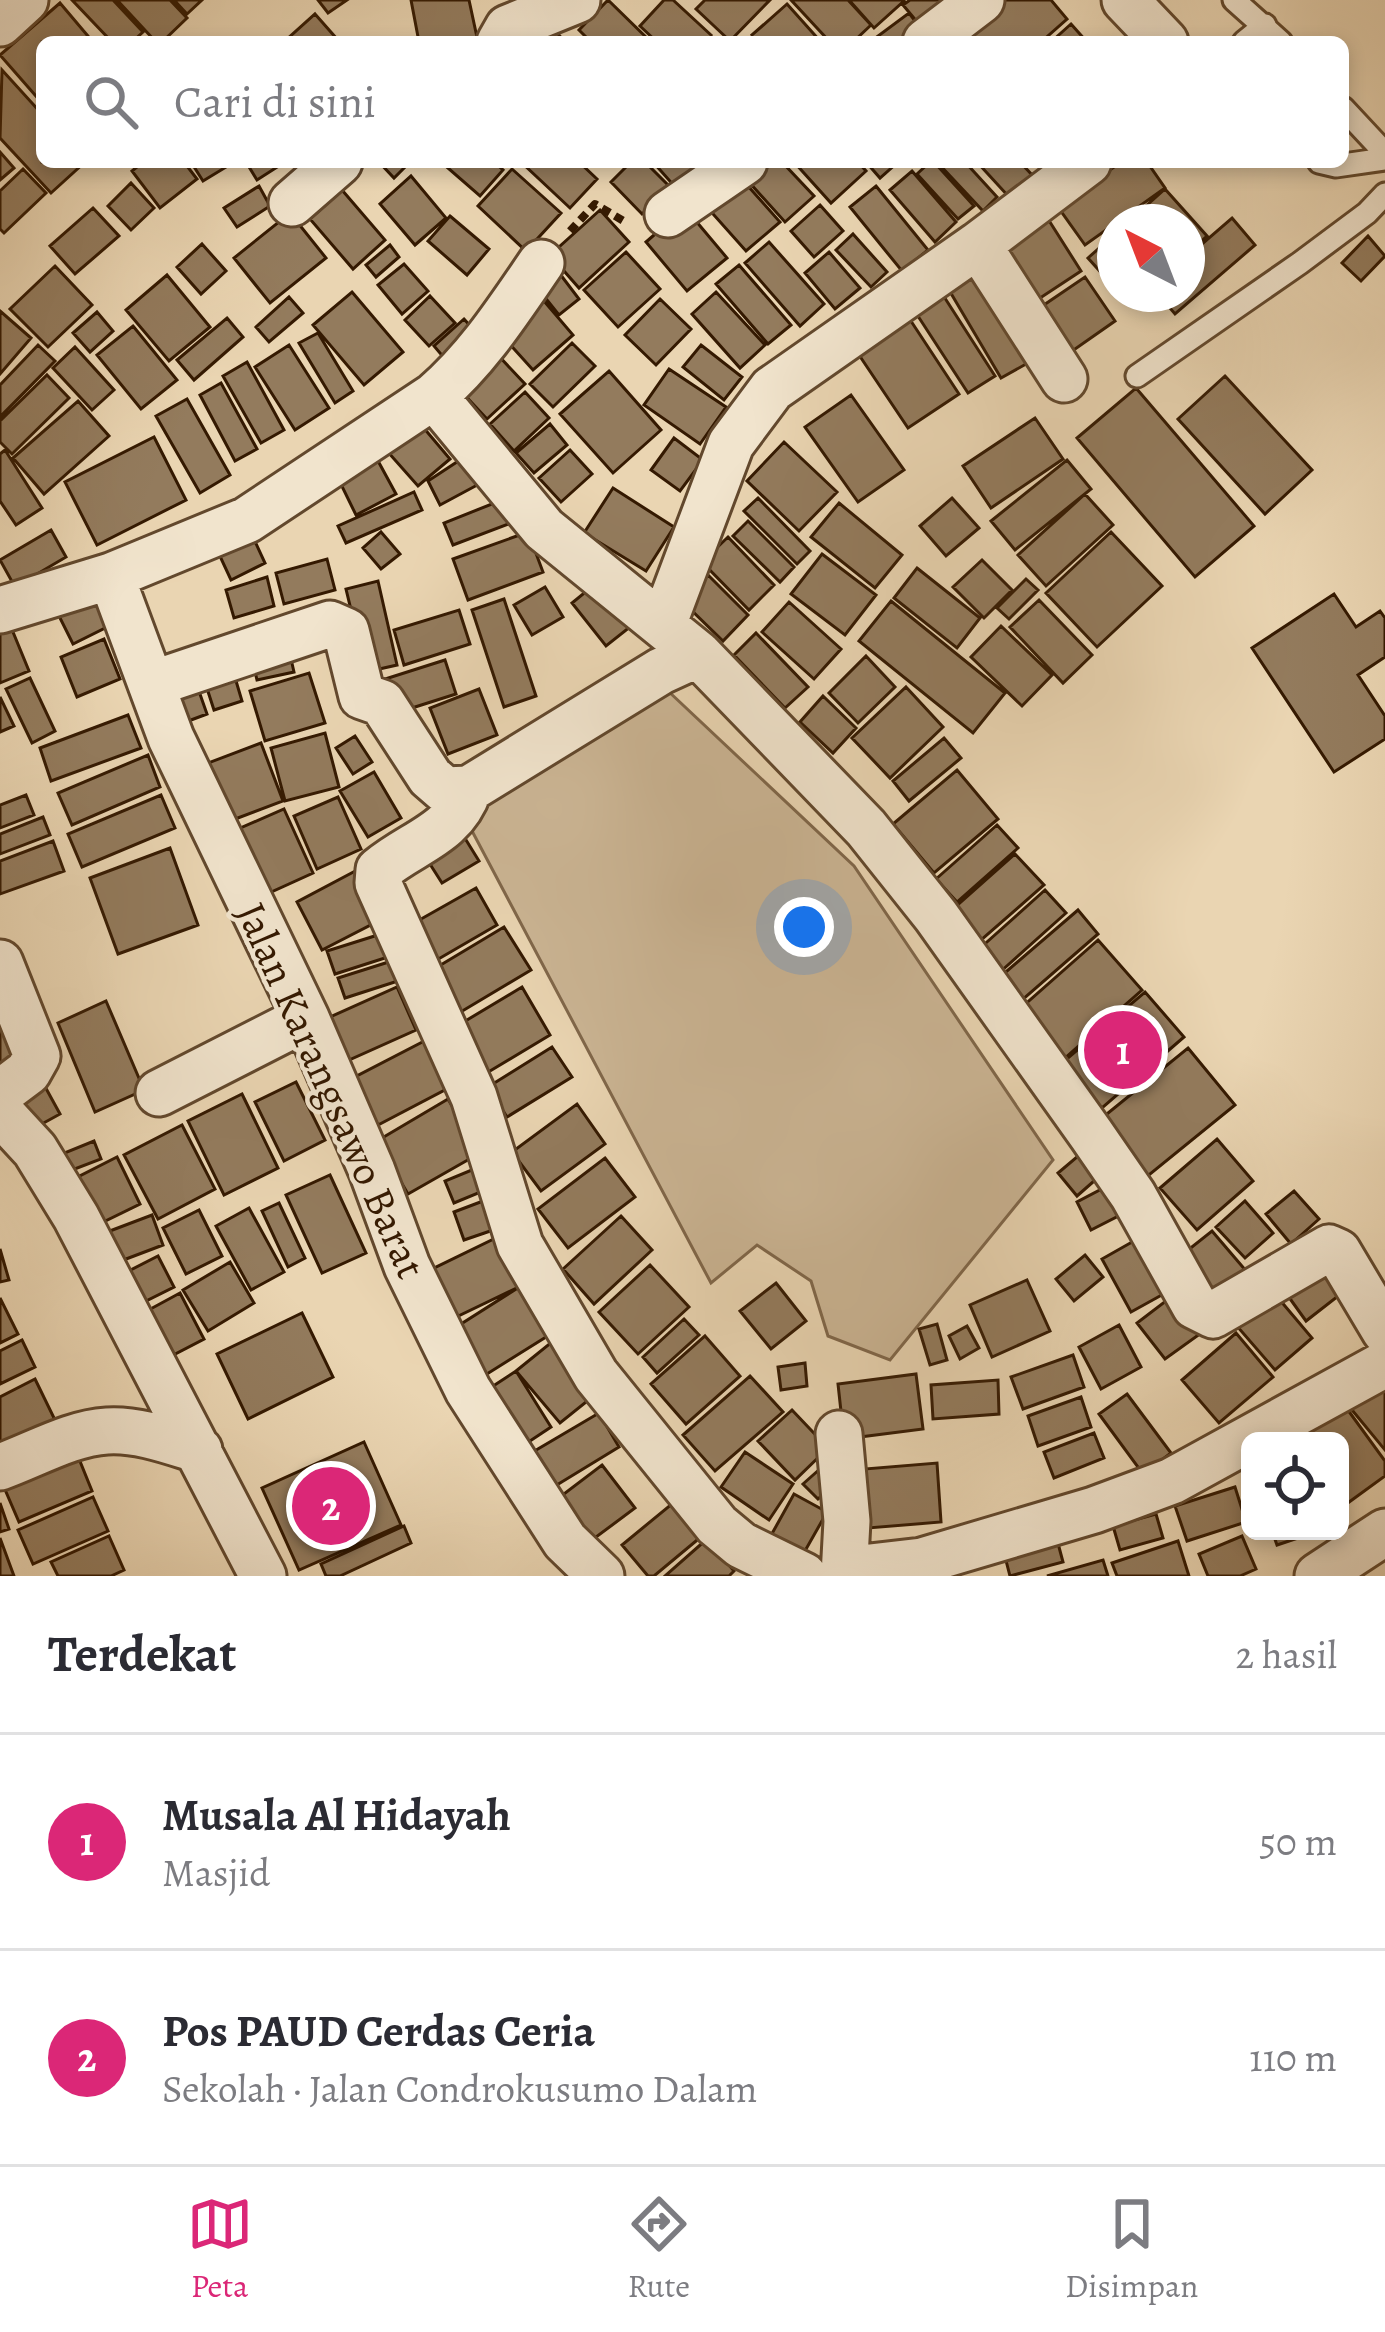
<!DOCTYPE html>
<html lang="id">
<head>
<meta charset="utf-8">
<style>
  :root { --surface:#fff; --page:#f2f2f3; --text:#2b2b33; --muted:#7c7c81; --line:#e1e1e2; --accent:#db2777 }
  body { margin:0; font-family:Alegreya,serif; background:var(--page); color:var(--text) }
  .controls { position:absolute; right:36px; bottom:36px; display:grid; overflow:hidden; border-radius:18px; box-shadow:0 6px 18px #0003 }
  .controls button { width:108px; height:108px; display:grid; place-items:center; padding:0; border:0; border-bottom:3px solid var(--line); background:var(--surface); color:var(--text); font:60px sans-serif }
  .compass { position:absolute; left:1097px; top:204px; width:108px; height:108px; border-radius:50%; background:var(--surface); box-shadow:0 6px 18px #0003; rotate:318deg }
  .you { position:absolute; left:804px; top:927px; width:42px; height:42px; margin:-30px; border:9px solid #fff; border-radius:50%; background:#1a73e8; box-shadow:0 0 0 18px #1a73e833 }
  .badge { display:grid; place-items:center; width:78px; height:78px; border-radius:50%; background:var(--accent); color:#fff; font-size:39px; font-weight:700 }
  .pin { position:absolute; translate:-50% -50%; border:6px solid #fff; box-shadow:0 3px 12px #0006 }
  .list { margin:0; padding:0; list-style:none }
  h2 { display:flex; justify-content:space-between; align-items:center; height:156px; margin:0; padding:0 48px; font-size:51px }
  h2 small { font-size:39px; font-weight:400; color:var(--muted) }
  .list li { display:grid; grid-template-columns:78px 1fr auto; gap:36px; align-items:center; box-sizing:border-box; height:216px; padding:0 48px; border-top:3px solid var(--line) }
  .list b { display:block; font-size:45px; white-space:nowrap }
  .list p { margin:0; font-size:39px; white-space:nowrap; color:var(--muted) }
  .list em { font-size:39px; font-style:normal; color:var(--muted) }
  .icon { flex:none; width:66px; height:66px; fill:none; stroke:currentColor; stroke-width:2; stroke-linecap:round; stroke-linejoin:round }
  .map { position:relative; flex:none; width:1385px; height:1576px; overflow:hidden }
  .search { position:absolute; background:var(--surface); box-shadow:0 6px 18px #0003; left:36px; right:36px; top:36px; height:132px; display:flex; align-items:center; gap:30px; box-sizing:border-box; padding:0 42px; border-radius:18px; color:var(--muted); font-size:45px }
  .sheet { height:588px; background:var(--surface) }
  nav { display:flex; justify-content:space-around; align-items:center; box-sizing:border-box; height:168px; border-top:3px solid var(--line); background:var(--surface); font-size:33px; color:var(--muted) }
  nav a { display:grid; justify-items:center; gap:6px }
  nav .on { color:var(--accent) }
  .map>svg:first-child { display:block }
</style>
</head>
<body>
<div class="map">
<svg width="1385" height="1576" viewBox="0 0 1385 1576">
  <rect width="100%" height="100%" fill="#ead5b2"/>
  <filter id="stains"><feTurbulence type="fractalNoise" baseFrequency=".00167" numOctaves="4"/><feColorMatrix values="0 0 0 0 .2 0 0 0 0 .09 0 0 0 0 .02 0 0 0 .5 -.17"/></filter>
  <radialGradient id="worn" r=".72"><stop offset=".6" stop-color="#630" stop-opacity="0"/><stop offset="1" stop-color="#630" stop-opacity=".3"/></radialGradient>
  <path fill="#cbb594" stroke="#80674a" stroke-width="3" d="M667,690L854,866L1053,1160L890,1360L828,1336L811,1281L757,1245L711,1283L462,812Z"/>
  <path fill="#937b5d" stroke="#341901" stroke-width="3" d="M72,0H113L143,32L132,42H112Z
    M117,0H170L187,18L162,42H156Z
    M174,0H202L187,14Z
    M318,0H347L328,13Z
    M411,0H469L478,42H419Z
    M608,0L651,42H591L579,30Z
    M664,0H673L711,35L705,42H657L640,26Z
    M705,0H770L730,41L696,9Z
    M791,0H848L871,25L853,42H830Z
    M849,0H903L904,1L874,28Z
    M910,0H973L928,35L903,5Z
    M992,0H1051L1067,19L1041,42H944Z
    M60,3L93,42H42V103L0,55Z
    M787,4L821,42H758L752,35Z
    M909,13L925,34L914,42H870Z
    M315,14L337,39L285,42V41Z
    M544,18L565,42H517Z
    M1071,24L1087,42H1051Z
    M2,70L42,114V162H85L51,193L0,138Z
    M0,152L14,168L0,180Z
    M143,162H184L197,179L160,208L132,171Z
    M191,162H230L231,164L203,181Z
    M246,162H285L257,180Z
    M379,162H410L394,178Z
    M441,162H494L503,170L480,196Z
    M521,162H579L597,179L570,208Z
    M631,162H645L670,187L642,214L611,182Z
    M653,162H696L700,167L676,188Z
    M769,162H782L814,196L785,222L748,181Z
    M794,162H858L866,171L831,203Z
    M866,162H898L880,178Z
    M930,162H934L974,206L958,219L917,174Z
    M937,162H965L997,197L983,211Z
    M977,162H1020L1033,176L1009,197Z
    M1121,162H1147L1165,188L1085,245L1058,207Z
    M23,169L46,193L4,233L0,229V191Z
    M512,169L561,213L526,251L478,206Z
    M912,171L956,222L935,242L890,190Z
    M411,176L446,218L415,245L380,204Z
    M739,176L780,222L746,251L705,205Z
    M131,183L154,208L131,230L108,206Z
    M259,186L270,206L237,227L224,208Z
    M876,186L928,250L902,271L850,207Z
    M1165,189L1207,236L1187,254V222H1128Z
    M342,190L385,240L353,269L310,219Z
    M820,205L843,231L814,257L791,231Z
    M93,208L119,236L75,274L50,246Z
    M685,208L727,258L687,291L646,242Z
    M600,210L629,242L579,288L550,255Z
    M290,213L326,258L270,303L234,258Z
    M450,216L489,249L467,275L428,241Z
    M1232,218L1255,245L1175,314L1158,294H1187V257Z
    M1048,219L1081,271L1028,306L994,254Z
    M853,234L887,272L871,287L836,250Z
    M1115,234V288L1088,258Z
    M1368,236L1385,256L1361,281L1342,263Z
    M769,242L824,304L800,326L745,263Z
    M202,244L226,271L201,294L177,267Z
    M390,245L399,257L376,277L366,265Z
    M626,252L660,289L618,327L584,290Z
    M829,252L860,288L835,309L805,273Z
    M404,264L428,291L402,314L378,285Z
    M739,265L791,325L768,344L716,284Z
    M55,266L92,305L48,347L10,309Z
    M982,270L1035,359L1001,378L949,290Z
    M560,274L579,299L559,315L539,290Z
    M167,275L210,327L169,361L126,310Z
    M1085,277L1115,321L1068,354L1038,309Z
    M352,292L403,352L364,385L313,325Z
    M716,292L765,345L740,368L692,314Z
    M941,292L995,376L968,393L914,310Z
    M538,294L573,335L533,370L497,330Z
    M430,296L455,323L429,346L405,320Z
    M289,297L303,313L269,342L256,327Z
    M660,299L691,329L656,365L625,335Z
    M0,311L31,338L0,374Z
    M97,312L113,331L90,352L73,333Z
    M905,312L959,394L908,428L853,346Z
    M227,318L243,337L194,380L177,360Z
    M464,319L482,339L451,366L434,346Z
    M133,326L177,380L141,409L97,355Z
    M318,333L353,391L335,403L299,343Z
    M572,343L595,366L553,407L530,384Z
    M38,345L55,361L0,417V385Z
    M289,345L329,408L295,430L255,367Z
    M701,345L742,377L724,400L683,367Z
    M75,347L114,390L92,410L53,368Z
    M496,353L525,384L487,419L458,388Z
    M247,362L284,430L261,443L223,376Z
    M669,369L726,407L700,444L644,405Z
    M609,371L661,430L613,473L560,414Z
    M47,375L69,398L12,454L0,442V421Z
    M1225,376L1312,470L1265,514L1178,419Z
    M221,383L257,449L235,461L200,395Z
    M1136,388L1254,526L1195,577L1077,438Z
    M525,392L549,418L514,451L490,424Z
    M851,395L904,470L858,502L805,427Z
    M187,399L230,475L200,493L156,416Z
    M78,401L109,436L44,494L13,458Z
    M412,414L450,459L418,486L379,442Z
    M1035,418L1063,459L991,508L963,466Z
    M550,424L567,445L534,473L516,453Z
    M154,437L186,500L97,545L65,482Z
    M674,438L703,460L680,491L651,470Z
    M784,442L837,492L799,531L747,481Z
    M371,448L396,494L356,515L333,468Z
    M5,450L42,508L16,525L0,501V454Z
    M570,450L592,474L561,502L539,478Z
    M466,456L481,483L440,505L428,481Z
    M1067,460L1091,489L1015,550L991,521Z
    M613,488L674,527L646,571L584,533Z
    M414,492L422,510L346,543L338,526Z
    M1085,494L1113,525L1046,586L1018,555Z
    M758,498L810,551L797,564L744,511Z
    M952,498L979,528L946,556L920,526Z
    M502,500L511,523L453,545L444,523Z
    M839,503L902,555L875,588L811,537Z
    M748,521L794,567L780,582L733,536Z
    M51,530L66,557L15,587L0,560Z
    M381,532L400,554L381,569L363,548Z
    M528,532L543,572L468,600L453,559Z
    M1111,532L1162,586L1097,647L1046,593Z
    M252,535L265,563L231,580L218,552Z
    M728,537L774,585L749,610L702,562Z
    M822,554L876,595L845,635L791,594Z
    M327,559L335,590L284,604L276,573Z
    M982,560L1012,590L984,618L953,587Z
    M917,568L980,618L957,648L894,598Z
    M708,575L748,615L723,641L682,601Z
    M267,577L274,606L234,618L226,590Z
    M1026,579L1038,590L1009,619L997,608Z
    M600,580L635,623L606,646L572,603Z
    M378,581L397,665L366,672L346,589Z
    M89,584L109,626L73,644L52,602Z
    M545,587L563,617L532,635L514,605Z
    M1334,594L1356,627L1380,611L1385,618V657L1358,675L1385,716V739L1334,772L1252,648Z
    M504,599L536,696L504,707L472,610Z
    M1039,600L1092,655L1063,683L1010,627Z
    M891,601L1005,693L973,733L859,641Z
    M789,602L841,649L814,679L762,632Z
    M459,610L470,644L404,665L394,630Z
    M6,615L29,671L0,683V617Z
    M1001,626L1052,675L1022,706L971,657Z
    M756,633L808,687L785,708L734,655Z
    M104,639L120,679L77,697L61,657Z
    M288,646L294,672L257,680L251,655Z
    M866,656L895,687L858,723L829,693Z
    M445,660L456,694L393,714L382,680Z
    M231,664L242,701L214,710L202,673Z
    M309,673L325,723L265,741L250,691Z
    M194,677L207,714L183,723L169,686Z
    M30,678L55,731L32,743L6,689Z
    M906,687L943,727L890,778L852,738Z
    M479,689L497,735L448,754L430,708Z
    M823,696L856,728L833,753L800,722Z
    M0,697L14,726L0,732Z
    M128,715L141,748L51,781L40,748Z
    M325,733L339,787L285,801L271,748Z
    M355,736L372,762L353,774L336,748Z
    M944,738L961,758L909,801L893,781Z
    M261,743L283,801L230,821L208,763Z
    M148,755L160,787L72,825L58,793Z
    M957,770L998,819L934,873L893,824Z
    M374,772L401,818L368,837L340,791Z
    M26,795L34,815L0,828V805Z
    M161,795L175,828L82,867L68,834Z
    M338,797L361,849L317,869L294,816Z
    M284,809L313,873L258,898L229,833Z
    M43,817L50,835L0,854V834Z
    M997,825L1018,848L957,902L936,879Z
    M458,827L479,861L442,883L421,850Z
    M53,841L64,871L0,894V861Z
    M170,848L198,925L118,954L90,878Z
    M1015,854L1044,885L980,941L952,910Z
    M361,868L386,917L322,950L297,902Z
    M476,888L497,925L435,961L414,923Z
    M1045,890L1066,913L999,973L978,950Z
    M1078,910L1098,934L1021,1001L1000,977Z
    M504,927L531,970L459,1013L434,969Z
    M381,934L388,957L335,974L327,951Z
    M1098,940L1142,990L1065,1058L1021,1008Z
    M395,960L401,980L345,998L338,978Z
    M397,987L416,1030L349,1060L330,1017Z
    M522,987L550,1035L485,1074L457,1026Z
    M1145,992L1184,1037L1102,1108L1062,1063Z
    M106,1001L144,1090L95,1112L58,1023Z
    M0,1022L34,1060L0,1079Z
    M434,1036L458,1083L378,1125L353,1078Z
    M552,1047L572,1077L507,1117L488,1087Z
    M1188,1048L1235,1105L1144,1179L1097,1122Z
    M37,1072L60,1114L29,1131L6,1089Z
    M296,1082L325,1140L284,1161L255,1102Z
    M242,1094L278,1168L224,1195L188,1121Z
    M448,1099L480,1153L408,1194L377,1141Z
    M577,1104L605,1144L541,1191L512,1152Z
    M182,1125L215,1189L158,1219L124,1155Z
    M1217,1139L1253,1181L1197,1230L1160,1188Z
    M94,1141L101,1159L59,1175L52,1158Z
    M1091,1145L1110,1167L1077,1196L1058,1173Z
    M117,1157L140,1204L91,1228L68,1182Z
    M605,1158L635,1197L568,1248L538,1209Z
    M479,1167L488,1189L454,1203L445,1181Z
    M330,1175L366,1253L322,1273L286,1195Z
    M1115,1182L1130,1210L1091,1230L1077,1202Z
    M1294,1191L1319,1219L1291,1244L1266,1214Z
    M491,1198L502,1227L464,1240L454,1212Z
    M1245,1201L1273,1233L1245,1258L1216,1227Z
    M279,1203L305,1258L288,1267L262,1211Z
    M249,1208L284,1272L251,1290L216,1226Z
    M199,1210L222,1256L186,1274L163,1228Z
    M152,1215L163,1245L105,1267L94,1237Z
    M621,1216L652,1250L594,1304L563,1269Z
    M1212,1231L1247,1272L1213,1301L1178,1258Z
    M1148,1233L1178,1286L1131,1312L1102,1259Z
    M504,1234L527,1283L450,1320L426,1272Z
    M0,1249L9,1280L0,1282Z
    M1085,1255L1103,1277L1074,1301L1056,1279Z
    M1327,1255L1351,1286L1306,1321L1283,1289Z
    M158,1256L174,1287L128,1310L113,1279Z
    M230,1262L254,1303L208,1331L183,1290Z
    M650,1265L689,1307L638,1354L599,1312Z
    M1027,1280L1050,1331L992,1357L970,1305Z
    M776,1283L806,1321L771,1349L740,1311Z
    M524,1284L554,1332L479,1379L450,1331Z
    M180,1293L204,1339L156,1364L132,1319Z
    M1274,1293L1312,1338L1275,1370L1236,1325Z
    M1175,1294L1204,1331L1165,1359L1137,1323Z
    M0,1298L18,1334L0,1343Z
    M302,1313L333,1377L248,1419L217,1354Z
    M684,1319L699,1335L657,1373L643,1357Z
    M937,1324L947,1360L930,1365L919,1329Z
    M1119,1325L1141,1367L1101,1389L1079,1347Z
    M967,1326L979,1348L960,1359L949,1336Z
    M1236,1333L1273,1377L1219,1423L1182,1380Z
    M705,1336L740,1376L686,1424L651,1384Z
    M558,1337L601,1390L560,1423L516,1371Z
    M22,1340L35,1367L0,1384V1351Z
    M1073,1355L1084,1387L1023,1409L1011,1377Z
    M805,1363L807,1386L781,1390L778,1367Z
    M516,1371L551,1427L518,1449L481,1394Z
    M916,1374L923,1429L844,1439L838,1384Z
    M750,1376L783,1412L715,1471L683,1435Z
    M35,1379L56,1422L0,1451V1397Z
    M998,1380L999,1414L933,1419L931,1385Z
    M1385,1382V1450L1343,1399Z
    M1127,1394L1171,1453L1143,1474L1099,1414Z
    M1081,1397L1091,1427L1038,1446L1028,1416Z
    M1345,1406L1385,1461V1476L1345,1505L1340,1497V1441L1299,1440Z
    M792,1410L828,1448L795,1480L758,1441Z
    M599,1413L619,1447L547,1491L526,1456Z
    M1094,1433L1104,1458L1054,1478L1044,1452Z
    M364,1442L401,1525L299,1570L262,1488Z
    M73,1444L92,1491L19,1522L0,1478Z
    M745,1452L793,1484L769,1520L721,1487Z
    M937,1463L941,1522L856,1529L852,1470Z
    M602,1465L635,1508L580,1549L548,1506Z
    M821,1468L836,1484L818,1499L803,1484Z
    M1235,1487L1246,1522L1187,1541L1175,1506Z
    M794,1494L827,1512L801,1558L769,1539Z
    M93,1497L108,1531L33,1564L18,1530Z
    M0,1503L9,1529L0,1532Z
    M673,1503L702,1536L654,1576H648L622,1545Z
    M1156,1514L1163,1538L1120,1550L1113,1526Z
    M404,1526L411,1543L340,1576H326L321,1564Z
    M1272,1531H1309L1310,1534L1277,1545Z
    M1055,1532L1063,1562L1010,1576L1002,1545Z
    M109,1536L124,1570L111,1576H58L51,1562Z
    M1242,1536L1256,1569L1240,1576H1208L1199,1554Z
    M0,1538L14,1576H0Z
    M707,1539L734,1571L729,1576H665Z
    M1178,1541L1189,1576H1117L1112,1563Z
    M1103,1560L1108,1576H1047Z"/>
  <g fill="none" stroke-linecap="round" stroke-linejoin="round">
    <g stroke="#62482d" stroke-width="27">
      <path id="lane" d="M1234,0L1281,42
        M1244,42L1265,25
        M1343,108L1385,153
        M1319,162L1336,166L1385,159
        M1137,376L1300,263L1367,213L1385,194"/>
    </g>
    <g stroke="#62482d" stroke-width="51">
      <path id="street" d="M1125,0L1165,42
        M0,23L25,0
        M500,42L508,28L577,0
        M926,42L981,0
        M292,203L339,162
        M668,214L744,162
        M978,245L1064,379
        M434,396L544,529L698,654L866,828L936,916L1091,1134L1133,1195L1195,1306L1213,1315L1329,1248L1338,1252L1385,1331
        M111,576L171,738L306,1018L372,1171L407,1266L468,1390L565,1541L601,1576
        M0,610L111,576L247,520L434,396C478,358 508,311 541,263
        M663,625L731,444L772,389L978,245L1088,162
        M152,684L330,624L346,631L362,696L382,703L430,777L445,790L469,789L661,671L698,654
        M469,789C453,835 414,841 379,870L378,883L474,1097L520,1245L596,1375L717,1525L741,1545L804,1576
        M0,963L37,1056L28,1072L0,1093
        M159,1093L306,1018
        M0,1112L35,1150L76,1217L263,1576
        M839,1434L847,1521L844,1576
        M0,1467C34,1455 71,1433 107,1431C138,1429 170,1441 199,1450
        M844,1570L922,1561L1094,1510L1172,1481L1385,1364
        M1318,1576L1385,1532"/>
    </g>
    <path stroke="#341901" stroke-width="8" stroke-dasharray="9 6" stroke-linecap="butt" d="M570,231L595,204L627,223"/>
    <use href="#lane" stroke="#f1e4cd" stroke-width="21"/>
    <use href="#street" stroke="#f1e4cd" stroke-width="45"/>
  </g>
  <g text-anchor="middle" stroke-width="9" stroke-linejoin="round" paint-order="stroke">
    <g font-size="42" fill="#341901" stroke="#f1e4cd">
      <text transform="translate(332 1090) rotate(66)" y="15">Jalan Karangsawo Barat</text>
    </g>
  </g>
  <rect width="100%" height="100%" filter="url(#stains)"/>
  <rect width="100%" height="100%" fill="url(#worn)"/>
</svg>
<div class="controls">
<button><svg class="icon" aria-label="locate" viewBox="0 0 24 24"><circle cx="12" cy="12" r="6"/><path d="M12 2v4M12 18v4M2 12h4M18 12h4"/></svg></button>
</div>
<svg class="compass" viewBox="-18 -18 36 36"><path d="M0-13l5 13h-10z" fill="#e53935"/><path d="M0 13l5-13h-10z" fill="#7c7c81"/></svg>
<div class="you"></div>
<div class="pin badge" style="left:1123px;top:1050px">1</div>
<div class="pin badge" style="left:331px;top:1506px">2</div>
<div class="search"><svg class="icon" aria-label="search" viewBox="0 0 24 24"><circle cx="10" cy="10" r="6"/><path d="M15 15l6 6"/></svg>Cari di sini</div>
</div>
<section class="sheet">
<h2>Terdekat<small>2 hasil</small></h2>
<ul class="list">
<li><span class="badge">1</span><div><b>Musala Al Hidayah</b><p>Masjid</p></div><em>50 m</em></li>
<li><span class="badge">2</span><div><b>Pos PAUD Cerdas Ceria</b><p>Sekolah · Jalan Condrokusumo Dalam</p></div><em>110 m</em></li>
</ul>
</section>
<nav>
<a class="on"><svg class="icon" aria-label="map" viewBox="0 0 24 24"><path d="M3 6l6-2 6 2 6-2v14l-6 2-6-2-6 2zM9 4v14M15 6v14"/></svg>Peta</a>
<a><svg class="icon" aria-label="directions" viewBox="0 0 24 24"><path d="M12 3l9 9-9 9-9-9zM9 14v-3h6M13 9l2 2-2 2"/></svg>Rute</a>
<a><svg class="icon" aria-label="saved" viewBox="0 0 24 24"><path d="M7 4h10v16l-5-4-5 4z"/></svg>Disimpan</a>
</nav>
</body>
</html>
